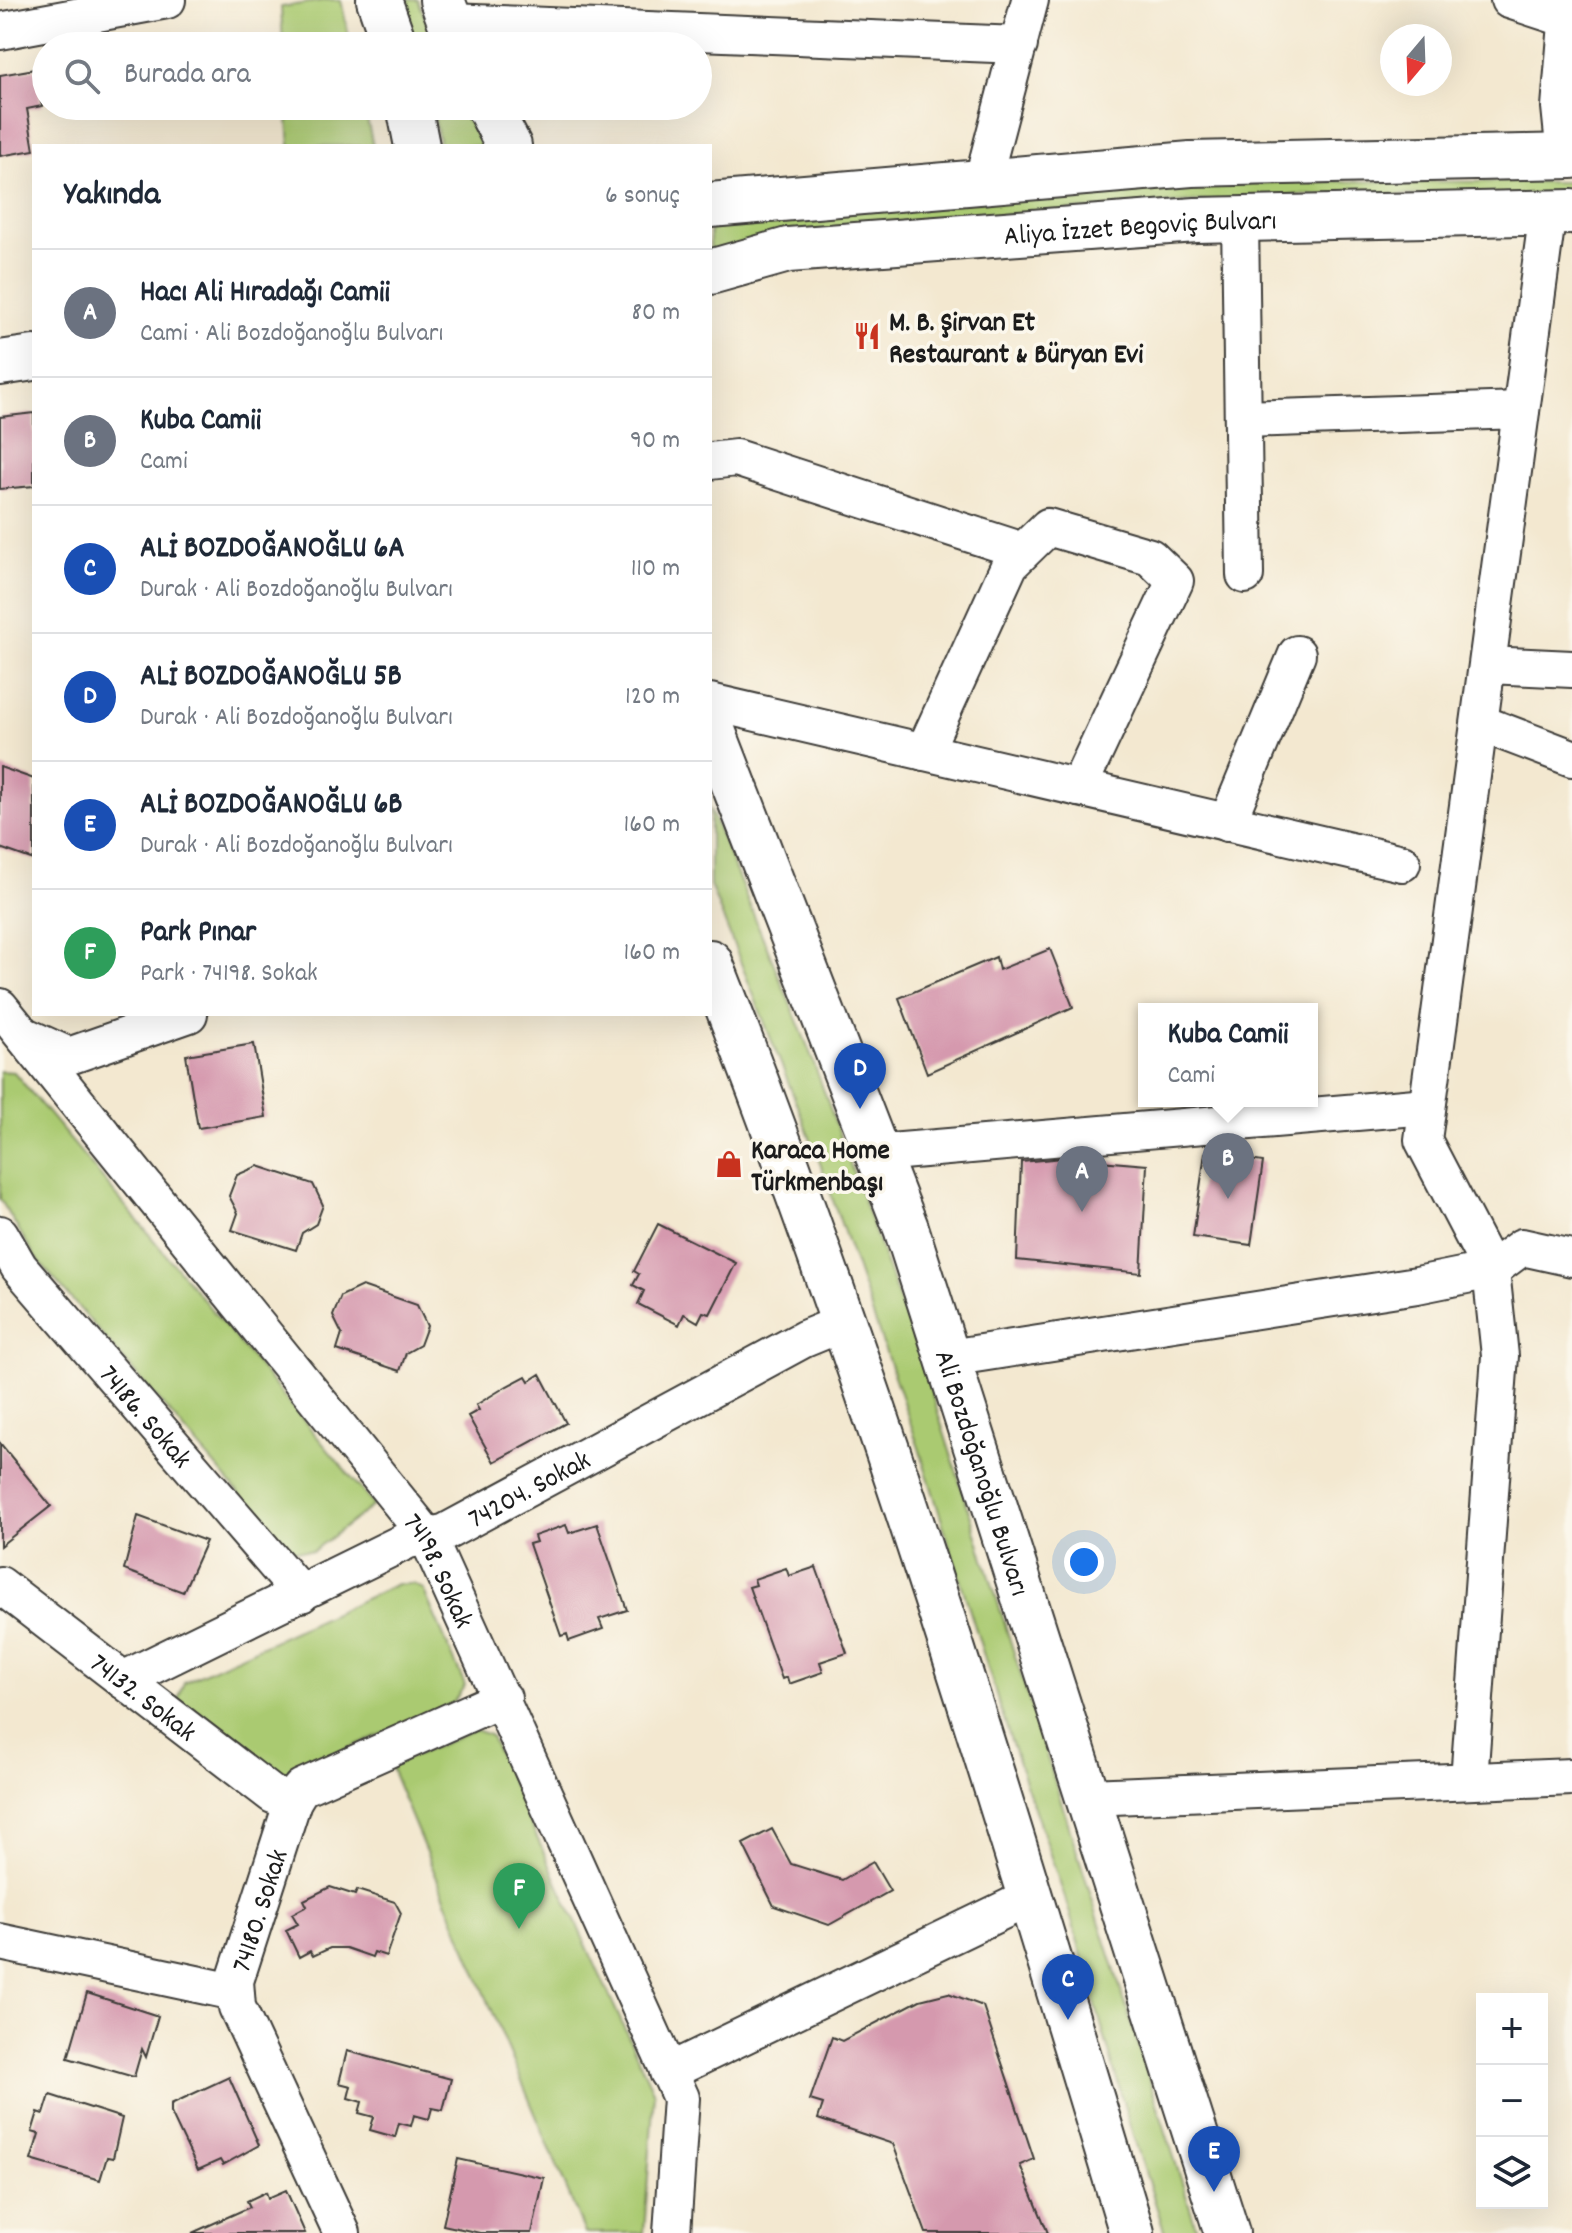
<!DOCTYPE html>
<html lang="tr">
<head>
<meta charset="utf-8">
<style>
  :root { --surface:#fff; --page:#f2f2f3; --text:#1f2937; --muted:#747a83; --line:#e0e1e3; --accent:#c8321e }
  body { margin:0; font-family:Dekko,sans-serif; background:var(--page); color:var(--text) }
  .controls { position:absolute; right:24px; bottom:24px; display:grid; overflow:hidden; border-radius:0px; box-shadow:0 8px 32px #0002 }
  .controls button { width:72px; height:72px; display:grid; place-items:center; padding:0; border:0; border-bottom:2px solid var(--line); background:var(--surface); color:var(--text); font:40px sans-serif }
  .compass { position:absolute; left:1380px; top:24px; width:72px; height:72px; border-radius:50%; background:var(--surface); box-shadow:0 8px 32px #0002; rotate:199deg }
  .you { position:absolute; left:1084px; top:1562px; width:28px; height:28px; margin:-20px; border:6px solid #fff; border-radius:50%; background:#1a73e8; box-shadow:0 0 0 12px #1a73e833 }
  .badge { display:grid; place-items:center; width:52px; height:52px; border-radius:50%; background:var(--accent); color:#fff; font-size:26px; font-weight:700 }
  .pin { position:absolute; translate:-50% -66px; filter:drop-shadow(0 2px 4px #0008) }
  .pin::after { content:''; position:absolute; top:42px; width:28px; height:24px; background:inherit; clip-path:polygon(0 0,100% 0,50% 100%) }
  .popup { position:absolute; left:1138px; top:1003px; width:180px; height:104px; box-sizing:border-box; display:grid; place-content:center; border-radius:0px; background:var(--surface); filter:drop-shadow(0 2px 6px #0005); font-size:26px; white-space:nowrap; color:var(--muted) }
  .popup b { font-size:30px; color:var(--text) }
  .popup::after { content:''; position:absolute; left:50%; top:100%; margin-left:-16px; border:16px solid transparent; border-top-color:var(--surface) }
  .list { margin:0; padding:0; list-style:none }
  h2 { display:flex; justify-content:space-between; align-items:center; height:104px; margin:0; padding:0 32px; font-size:34px }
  h2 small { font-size:26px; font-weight:400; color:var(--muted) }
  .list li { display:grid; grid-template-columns:52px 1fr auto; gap:24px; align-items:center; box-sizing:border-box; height:128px; padding:0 32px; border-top:2px solid var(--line) }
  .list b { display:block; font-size:30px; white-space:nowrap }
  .list p { margin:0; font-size:26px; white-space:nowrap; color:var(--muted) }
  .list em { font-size:26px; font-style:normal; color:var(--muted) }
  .icon { flex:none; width:44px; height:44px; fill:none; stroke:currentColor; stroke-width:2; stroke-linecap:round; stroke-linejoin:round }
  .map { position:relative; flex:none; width:1572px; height:2233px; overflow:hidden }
  .search { position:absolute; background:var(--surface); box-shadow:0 8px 32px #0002; left:32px; top:32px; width:680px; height:88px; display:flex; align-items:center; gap:20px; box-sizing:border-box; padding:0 28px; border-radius:44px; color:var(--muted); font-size:30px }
  .panel { position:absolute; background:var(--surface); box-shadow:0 8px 32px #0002; left:32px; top:144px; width:680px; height:872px; border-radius:0px }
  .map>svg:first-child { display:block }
</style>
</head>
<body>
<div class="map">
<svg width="1572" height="2233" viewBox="0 0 1572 2233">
  <rect width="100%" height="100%" fill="#fbf7ec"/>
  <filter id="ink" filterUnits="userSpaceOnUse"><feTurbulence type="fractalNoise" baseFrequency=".0125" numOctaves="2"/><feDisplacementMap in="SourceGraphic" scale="16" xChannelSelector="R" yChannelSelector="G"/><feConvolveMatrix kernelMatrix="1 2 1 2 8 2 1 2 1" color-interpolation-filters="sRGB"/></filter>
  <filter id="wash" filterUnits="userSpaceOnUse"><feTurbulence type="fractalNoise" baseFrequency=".006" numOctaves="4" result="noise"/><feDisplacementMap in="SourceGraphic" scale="32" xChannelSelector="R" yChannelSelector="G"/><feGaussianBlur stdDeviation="1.8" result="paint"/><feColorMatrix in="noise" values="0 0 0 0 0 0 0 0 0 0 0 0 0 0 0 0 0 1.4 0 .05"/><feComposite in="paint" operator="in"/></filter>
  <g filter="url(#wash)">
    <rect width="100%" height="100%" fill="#f3e8d0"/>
    <path fill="#aaca71" stroke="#637346" stroke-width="2" d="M328,0H341L351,46H283L281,7Z
      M398,0H418L436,46H414Z
      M287,106H364L373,146H290Z
      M432,106H462L481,146H440Z
      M1297,181L1572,182V195H1298L914,221L710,250V226L915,205Z
      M710,809L808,1047L923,1366L1198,2233H1165L1129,2123L1068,1907L1004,1720L919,1448L819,1160L710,885Z
      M0,1071L14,1072L374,1505L313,1551L288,1550L35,1257L0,1199Z
      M397,1584H413L423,1589L465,1685L453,1703L285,1776L275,1773L178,1700L184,1682Z
      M475,1730L490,1735L654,2093L644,2233H585L390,1766Z"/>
    <g id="blocks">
      <path fill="#d599ae" d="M35,69L42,106L27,109L34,150L0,156V75Z
        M34,413V486L0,489V417Z
        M0,767L34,779V860L0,848Z
        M1050,949L1073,1007L927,1073L899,998L996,957L999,970Z
        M254,1044L266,1117L198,1128L186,1055Z
        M1205,1153L1263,1162L1251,1245L1193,1237Z
        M1063,1158L1147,1165L1141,1273L1017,1260L1021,1162Z
        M258,1166L313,1184L323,1205L316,1224L302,1233L296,1250L232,1230L238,1213L229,1196L237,1175Z
        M658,1224L736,1263L710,1314L703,1312L698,1322L684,1314L679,1325L638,1304L644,1291L633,1285L639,1274L634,1271Z
        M362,1286L417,1305L427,1326L420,1345L406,1353L400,1371L337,1350L342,1334L333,1316L341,1296Z
        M540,1374L566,1423L494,1462L468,1416L479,1410L476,1405L507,1386L526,1376L529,1381Z
        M0,1443L51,1506L0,1546Z
        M138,1516L206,1541L183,1592L124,1570Z
        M597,1524L627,1610L599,1619L603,1629L569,1641L567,1634L561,1636L529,1544L536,1542L534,1536L566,1525L569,1533Z
        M816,1567L847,1653L820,1662L823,1672L789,1684L787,1677L782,1679L749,1587L756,1585L754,1579L786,1568L789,1576Z
        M772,1829L791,1864L842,1880L873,1862L890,1891L829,1925L774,1906L743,1844Z
        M330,1887L355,1895L357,1890L395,1902L401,1913L386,1956L374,1952L372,1957L346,1948H330L313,1956L310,1951L299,1957L286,1930L298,1924L292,1914L307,1906L304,1900Z
        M87,1993L158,2016L146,2057L142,2049L134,2077L68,2058Z
        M948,1993L983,2006L1034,2159L1020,2165L1048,2233H926L893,2144L818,2119L823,2104L810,2100L832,2037L842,2041L920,2000Z
        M347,2051L451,2079L443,2110L432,2108L429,2119L414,2115L411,2126L399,2123L395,2137L370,2130L374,2117L359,2113L362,2102L348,2098L351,2086L339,2083Z
        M229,2077L259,2145L223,2165L220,2160L198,2170L171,2113V2104Z
        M50,2095L122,2118L113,2158L107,2157L100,2180L31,2160L39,2134L32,2132L38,2112L44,2114Z
        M458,2159L544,2178L532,2233H480L443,2225Z
        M286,2190L305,2233H192L250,2207L247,2201L266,2192L268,2198Z"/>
    </g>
  </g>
  <g filter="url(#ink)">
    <use href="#blocks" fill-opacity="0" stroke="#3c3b37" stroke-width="2"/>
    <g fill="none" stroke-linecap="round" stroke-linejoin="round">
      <g stroke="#3c3b37" stroke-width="40">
        <g id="minor">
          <path d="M1509,0L1567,19"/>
          <path d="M450,22L1019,45"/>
          <path d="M0,31L167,0"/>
          <path d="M1565,156L1560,107L1569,0"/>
          <path d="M982,183L1030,0"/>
          <path d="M1240,219L1245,575"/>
          <path d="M1243,419L1521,410"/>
          <path d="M710,461L736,458L1023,551"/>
          <path d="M1488,665L1572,669"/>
          <path d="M710,702L1402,863"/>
          <path d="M1480,723L1572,758"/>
          <path d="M924,752L1010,564L1048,527L1150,557L1175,581L1078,788"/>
          <path d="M1227,823L1297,654"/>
          <path id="s1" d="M0,1007L427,1536L681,2098L672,2233"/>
          <path d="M27,1037L69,1056L189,1014"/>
          <path d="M878,1153L1427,1106"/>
          <path id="s2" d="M0,1234L19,1267L301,1594"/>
          <path d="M949,1358L1417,1285L1491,1270L1522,1247L1572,1258"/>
          <path id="s3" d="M0,1585L273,1795L293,1801"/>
          <path id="s4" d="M123,1680L408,1540L444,1533L804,1339L843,1323"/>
          <path d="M1469,1780L1500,1356L1491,1270L1423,1140L1548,211"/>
          <path d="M1089,1797L1572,1777"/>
          <path d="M0,1942L234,1992"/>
          <path d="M668,2072L1031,1897"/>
          <path id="s5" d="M342,2233L237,2007L235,1981L293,1801L301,1788L503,1698"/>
        </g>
      </g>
      <g stroke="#3c3b37" stroke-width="48">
        <g id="major">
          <path d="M379,0L395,46"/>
          <path d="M442,0L459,46"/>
          <path d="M409,106L417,146"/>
          <path d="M488,106L509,146"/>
          <path d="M710,205L1191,164L1572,156"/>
          <path id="s6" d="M710,272L788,250L1196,220L1572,212"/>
          <path d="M0,363L34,358"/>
          <path id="s7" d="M710,723L906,1228L1227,2233"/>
          <path d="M710,962C874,1377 1004,1806 1132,2233"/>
        </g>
      </g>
      <use href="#minor" stroke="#fff" stroke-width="36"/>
      <use href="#major" stroke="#fff" stroke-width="44"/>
    </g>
  </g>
  <defs>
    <g id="restaurant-bare" transform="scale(2.16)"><path d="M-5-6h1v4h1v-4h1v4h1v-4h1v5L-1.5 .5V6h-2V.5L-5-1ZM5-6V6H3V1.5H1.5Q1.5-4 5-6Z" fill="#c8321e" stroke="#fbf7ec" stroke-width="2.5" paint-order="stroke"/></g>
    <g id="shop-bare" transform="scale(2.16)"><path d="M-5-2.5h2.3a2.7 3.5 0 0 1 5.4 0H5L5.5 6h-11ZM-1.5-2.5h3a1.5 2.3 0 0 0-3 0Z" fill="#c8321e" stroke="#fbf7ec" stroke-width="2.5" paint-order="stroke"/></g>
  </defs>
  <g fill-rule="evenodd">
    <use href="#restaurant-bare" x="867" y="336"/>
    <use href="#shop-bare" x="729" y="1164"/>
  </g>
  <g text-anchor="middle" stroke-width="7" stroke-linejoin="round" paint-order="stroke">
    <g font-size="28" fill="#1c1c1c" stroke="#fbf7ec">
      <text dy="10" stroke="none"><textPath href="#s6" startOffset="434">Aliya İzzet Begoviç Bulvarı</textPath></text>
      <text dy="10" stroke="none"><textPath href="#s2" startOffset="234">74186. Sokak</textPath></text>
      <text dy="10" stroke="none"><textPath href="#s7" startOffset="798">Ali Bozdoğanoğlu Bulvarı</textPath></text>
      <text dy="10" stroke="none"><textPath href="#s4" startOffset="450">74204. Sokak</textPath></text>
      <text dy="10" stroke="none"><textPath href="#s1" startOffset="716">74198. Sokak</textPath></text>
      <text dy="10" stroke="none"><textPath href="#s3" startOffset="182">74132. Sokak</textPath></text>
      <text dy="10" stroke="none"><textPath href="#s5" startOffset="350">74180. Sokak</textPath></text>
    </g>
    <g font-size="28" font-weight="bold" fill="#1c1c1c" stroke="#fbf7ec" text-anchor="start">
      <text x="889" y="330">M. B. Şirvan Et<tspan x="889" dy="32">Restaurant &amp; Büryan Evi</tspan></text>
      <text x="751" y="1158">Karaca Home<tspan x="751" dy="32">Türkmenbaşı</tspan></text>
    </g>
  </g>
</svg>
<div class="controls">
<button>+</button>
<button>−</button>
<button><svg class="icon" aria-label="layers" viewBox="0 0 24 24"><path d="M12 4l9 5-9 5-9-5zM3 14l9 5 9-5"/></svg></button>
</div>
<svg class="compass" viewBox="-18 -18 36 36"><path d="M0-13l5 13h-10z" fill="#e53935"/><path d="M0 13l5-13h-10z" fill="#747a83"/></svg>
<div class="you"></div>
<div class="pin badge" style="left:1082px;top:1212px;background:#6b7280">A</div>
<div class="pin badge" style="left:1228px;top:1199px;background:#6b7280">B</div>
<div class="popup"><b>Kuba Camii</b>Cami</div>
<div class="pin badge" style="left:1068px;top:2020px;background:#1a4fb4">C</div>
<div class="pin badge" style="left:860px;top:1109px;background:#1a4fb4">D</div>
<div class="pin badge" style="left:1214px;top:2192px;background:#1a4fb4">E</div>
<div class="pin badge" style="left:519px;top:1929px;background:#2e9e5b">F</div>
<div class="search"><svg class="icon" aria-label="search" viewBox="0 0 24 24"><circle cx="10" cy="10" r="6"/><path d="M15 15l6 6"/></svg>Burada ara</div>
<section class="panel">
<h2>Yakında<small>6 sonuç</small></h2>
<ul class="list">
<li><span class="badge" style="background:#6b7280">A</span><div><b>Hacı Ali Hıradağı Camii</b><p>Cami · Ali Bozdoğanoğlu Bulvarı</p></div><em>80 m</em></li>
<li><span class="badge" style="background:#6b7280">B</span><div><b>Kuba Camii</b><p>Cami</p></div><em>90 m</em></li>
<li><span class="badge" style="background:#1a4fb4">C</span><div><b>ALİ BOZDOĞANOĞLU 6A</b><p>Durak · Ali Bozdoğanoğlu Bulvarı</p></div><em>110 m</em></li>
<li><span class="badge" style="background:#1a4fb4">D</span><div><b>ALİ BOZDOĞANOĞLU 5B</b><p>Durak · Ali Bozdoğanoğlu Bulvarı</p></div><em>120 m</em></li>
<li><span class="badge" style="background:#1a4fb4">E</span><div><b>ALİ BOZDOĞANOĞLU 6B</b><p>Durak · Ali Bozdoğanoğlu Bulvarı</p></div><em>160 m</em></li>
<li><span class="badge" style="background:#2e9e5b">F</span><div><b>Park Pınar</b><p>Park · 74198. Sokak</p></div><em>160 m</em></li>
</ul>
</section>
</div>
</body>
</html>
